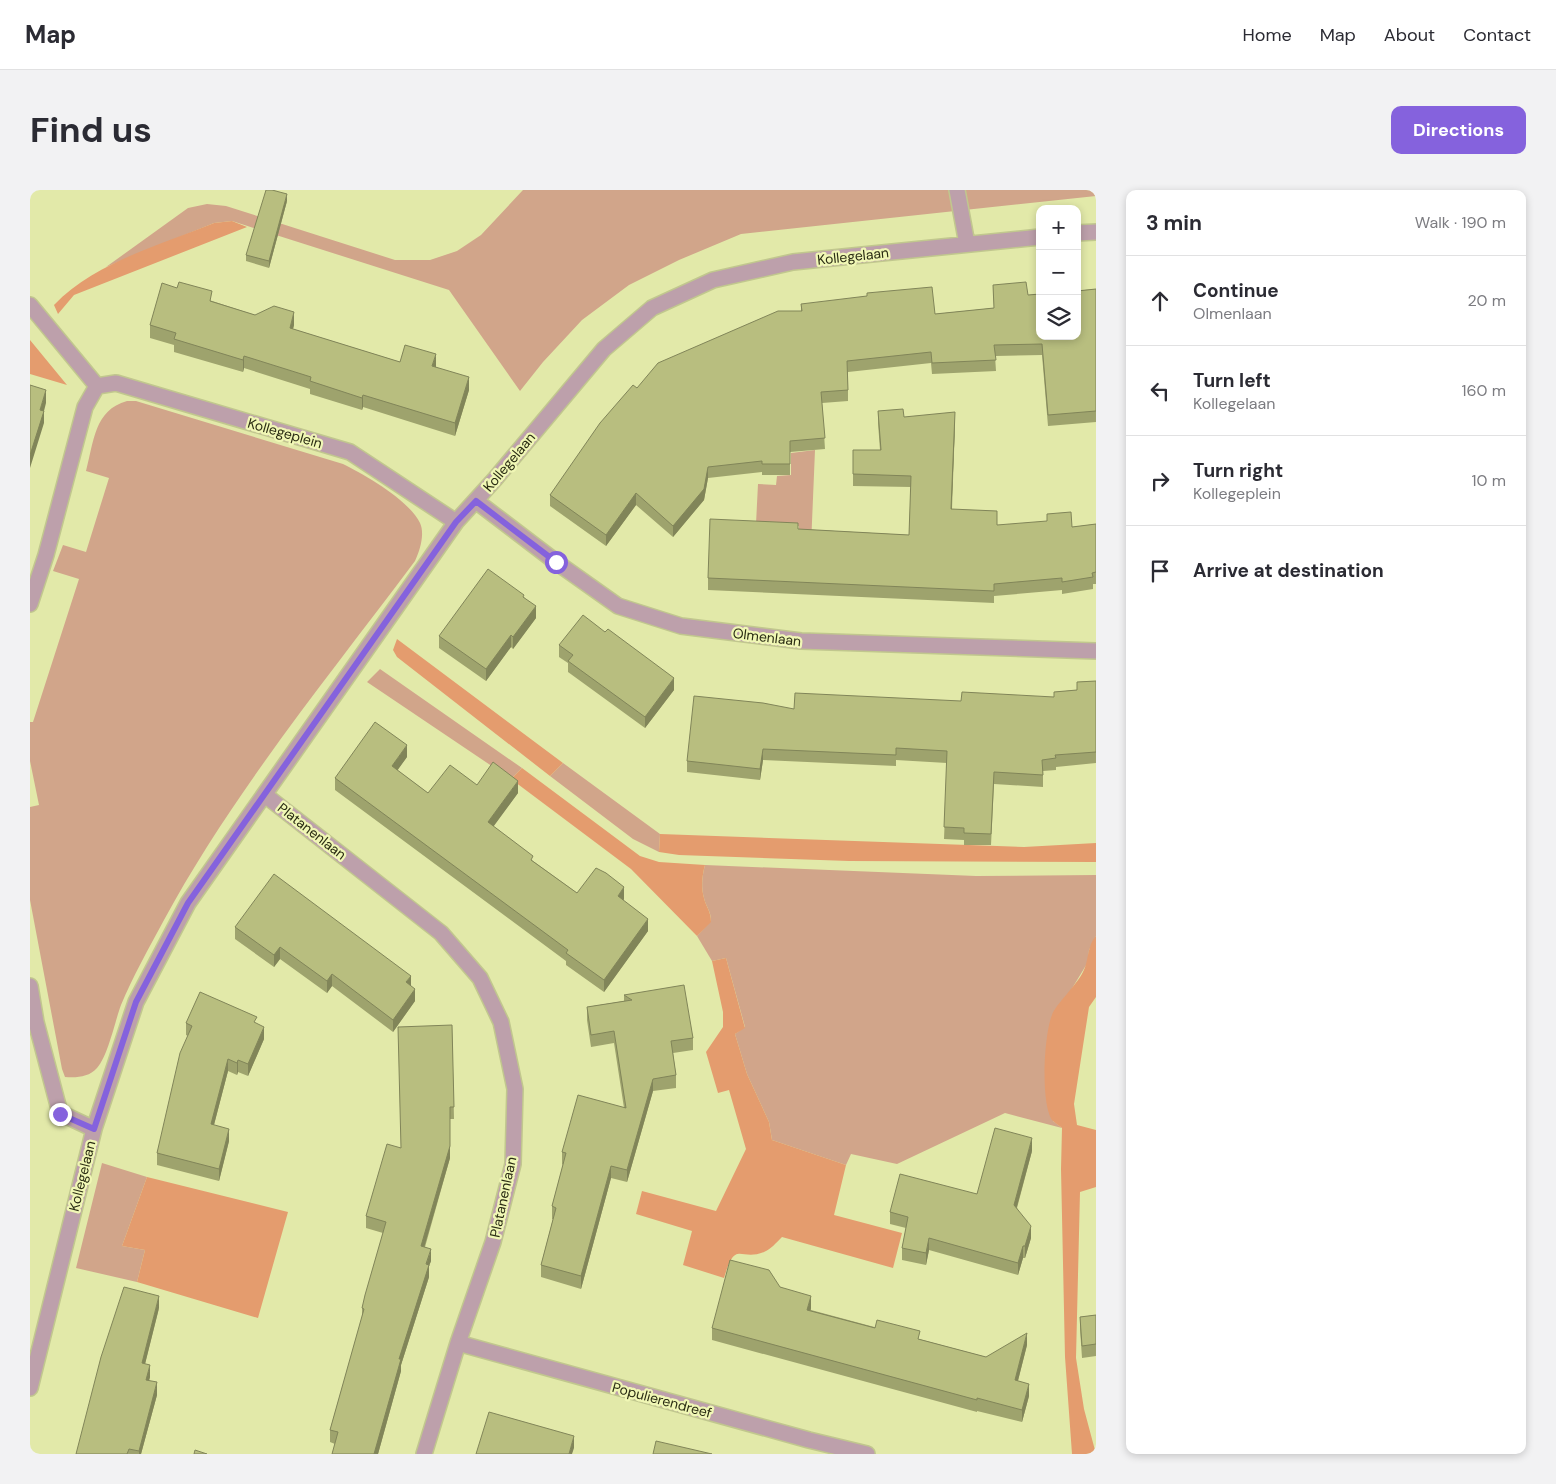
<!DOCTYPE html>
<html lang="en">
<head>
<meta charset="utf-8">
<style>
  :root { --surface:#fff; --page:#f2f2f3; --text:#2b2b33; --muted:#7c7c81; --line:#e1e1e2; --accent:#8562dd }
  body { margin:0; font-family:"DM Sans",sans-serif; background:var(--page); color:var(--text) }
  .controls { position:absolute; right:15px; top:15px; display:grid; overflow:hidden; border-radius:10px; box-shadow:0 2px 8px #0003 }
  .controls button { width:45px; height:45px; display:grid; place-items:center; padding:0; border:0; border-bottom:1px solid var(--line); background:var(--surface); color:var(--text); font:25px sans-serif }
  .stop { position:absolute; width:15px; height:15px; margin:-11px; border:4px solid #8562dd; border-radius:50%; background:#fff }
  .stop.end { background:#8562dd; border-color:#fff; box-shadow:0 1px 5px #0008 }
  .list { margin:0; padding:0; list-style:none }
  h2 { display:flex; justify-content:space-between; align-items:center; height:65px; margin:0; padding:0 20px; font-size:21px }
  h2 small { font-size:16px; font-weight:400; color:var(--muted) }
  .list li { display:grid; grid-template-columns:32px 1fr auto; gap:15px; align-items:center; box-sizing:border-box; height:90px; padding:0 20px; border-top:1px solid var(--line) }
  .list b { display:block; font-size:19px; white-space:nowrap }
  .list p { margin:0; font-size:16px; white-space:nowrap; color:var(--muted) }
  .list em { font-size:16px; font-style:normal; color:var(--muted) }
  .icon { flex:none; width:28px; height:28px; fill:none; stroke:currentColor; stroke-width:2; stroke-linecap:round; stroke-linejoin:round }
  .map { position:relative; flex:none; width:1066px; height:1264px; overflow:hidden; border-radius:10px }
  header { display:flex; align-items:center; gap:30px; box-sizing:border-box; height:70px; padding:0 25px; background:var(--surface); border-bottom:1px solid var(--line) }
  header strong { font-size:24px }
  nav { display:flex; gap:28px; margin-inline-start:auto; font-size:18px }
  .intro { display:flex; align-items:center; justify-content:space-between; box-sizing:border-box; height:120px; padding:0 30px }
  h1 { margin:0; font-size:35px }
  .button { padding:12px 22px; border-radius:10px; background:var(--accent); color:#fff; font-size:18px; font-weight:700 }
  main { display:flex; gap:30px; padding:0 30px }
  aside { flex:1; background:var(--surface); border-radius:10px; box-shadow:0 2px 8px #0003 }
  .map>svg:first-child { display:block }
</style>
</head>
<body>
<header>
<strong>Map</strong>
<nav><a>Home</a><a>Map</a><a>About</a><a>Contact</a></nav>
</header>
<div class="intro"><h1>Find us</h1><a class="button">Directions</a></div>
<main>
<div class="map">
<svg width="1066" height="1264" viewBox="0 0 1066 1264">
  <rect width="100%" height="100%" fill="#e2e9a9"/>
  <path fill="#d1a58a" d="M493,0H1066V6L711,44L649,70L599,95L552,130L513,172L490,201L419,100L202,31L184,33L76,77L158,18L177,14L196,16L365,70H400L427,61L451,45Z
    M97,211H106L313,274C335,285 379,310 390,333C395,344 390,360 385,371C299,486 202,604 134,730C119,758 103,786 91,815C85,831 78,866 67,878C59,887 47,888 35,887L32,879L0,710V617L9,615L0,571V532H3L49,389L23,381L33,355L56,362L79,288L56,281C64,252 64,220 97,211Z
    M785,260L779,404H768L769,336L726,334L728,294L746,295L747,286L761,285V263Z
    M350,479L492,578L481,589L337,492Z
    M533,573L630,644L629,662L603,649L520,586Z
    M675,675L946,686L1066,685V746L1059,760L1058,772L1038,805L1023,931L1032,938L975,923L867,974L821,964L816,975L742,950L739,932L717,884L705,844L715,837L696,768L682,771L667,746L681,731C681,721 676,717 674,708C671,698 672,686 675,675Z
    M72,973L117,987L92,1056L115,1060L107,1092L46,1078Z"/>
  <path fill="#e49c6e" d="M202,31L217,37L44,105L28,124L24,115C65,72 131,55 184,33Z
    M0,150L37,195L0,184Z
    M367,449L533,573L520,586L367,467L363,460Z
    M492,578L610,666L629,672L675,675C672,686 671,698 674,708C676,717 681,721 681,732L667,746L601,679L481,589Z
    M630,644L994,657L1066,653V672L819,671L649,665L629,662Z
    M1066,746V807L1059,817L1044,914L1047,935L1066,940V997L1050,1002L1046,1168L1054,1219L1066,1264H1042L1035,1167L1031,979L1032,938C1030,936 1026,934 1023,931C1010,916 1014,844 1022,825C1026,814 1046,796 1053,782C1059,771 1057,755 1066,746Z
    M696,768L715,838L705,844L717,884L739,932L742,950L816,975L804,1025L872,1043L863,1078L752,1047C746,1053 741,1059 734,1062C709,1072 706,1048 694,1088L653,1075L662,1041L606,1024L612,1001L686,1021L716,959L699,900L688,903L676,862L693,837V822L682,771Z
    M117,987L258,1022L228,1128L107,1092L115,1060L92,1056Z"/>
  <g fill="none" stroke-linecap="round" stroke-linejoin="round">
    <g stroke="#c1c78e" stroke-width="18">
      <path id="minor" d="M927,0L937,54
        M1047,43L1066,42
        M0,115L67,196L86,193L320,262L426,332
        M446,311L526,372L588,416L651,436L771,451L1066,461
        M0,414L16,365L55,217L67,196
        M235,605L411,743L450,788L471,832L485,899L483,974L463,1052L428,1153L394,1264
        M0,796L6,832L30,923L64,939
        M428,1153L779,1250L837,1264
        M0,1198L64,939L106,812L158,713L426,332L465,289L574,159L622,118L683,90L763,72L1010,47"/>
    </g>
    <use href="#minor" stroke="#bda0ab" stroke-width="15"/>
  </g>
  <path fill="#9ea36d" d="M257,11L239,78L216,71V65Z
    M963,95L998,105L1066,99V232L1018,236L1012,165L965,166L966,181L902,184L901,173L818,182V211L792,213L795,259L760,262V285H732V282L678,288L674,310L643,347L606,315L576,356L520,316V305L607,198L771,121V114L905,124L964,118Z
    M147,98L182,111L225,125L264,135L263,139L370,172L406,177L439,200L425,246L333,217L332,220L280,204V199L214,178L213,182L144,162V155L120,148V135Z
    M848,221L874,227L925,234L922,319L967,335L1042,337L1066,334V394H1063V399L1032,404V400L964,406V413L678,400V388L768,339L879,345L881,297L823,296V260H850L848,233Z
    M494,407L506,428L483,459L481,457L456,491L409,458V446Z
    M575,442L644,500L615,538L538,482V473L529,467V455Z
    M1066,491V573L1026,577V580L1013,581V597L964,594L961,655H934V650L914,649L917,573L866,570V576L733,570L730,590L657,582V571L764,519L1024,507V502L1047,500V492Z
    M377,567L367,580L398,603L447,595L488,603L463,636L503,671L547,703L594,709L593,711L618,741L574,802L536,775V771L305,600V588Z
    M205,737L381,796L385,811L363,842L302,796L297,803L250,769L244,777L205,749Z
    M594,805L663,848V860L643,863L646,885V898L623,901L597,992L581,988L551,1099L511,1087V1075L523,1029H522V1016L533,975L532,974V962L594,918L584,853L561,857L557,830V817L594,811Z
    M156,833L227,834L234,849L218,886L208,882L207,885L198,881L184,935L199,951L189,991L127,975V963L158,846L156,845Z
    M422,835L424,929H420V968L395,1057L401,1071L399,1076V1087L371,1175V1181L348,1264H302L305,1254L300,1252V1240L332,1128V1118L353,1043L336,1038V1026L371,958Z
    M1002,961L987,1018L1001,1048L995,1068H993L988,1085L899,1060L896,1075L872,1070V1058L876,1038L860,1034V1022L947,1004Z
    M750,1097L781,1118V1120L956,1167L997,1155L988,1191L999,1206L992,1232L947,1221V1222L682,1150V1138Z
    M129,1118L115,1174L120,1187L119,1190L127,1205L111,1264H46Z
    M1066,1125V1166L1052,1168L1050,1139V1127Z"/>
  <path fill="#818559" d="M257,4V11L239,78V71Z
    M264,122V135L260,150V138Z
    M406,164V177L402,188V176Z
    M214,166V178L213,182V170Z
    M439,187V200L425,246V233Z
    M16,200V213L14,221V233L0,278V265L10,220Z
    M333,205V217L332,220V208Z
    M925,222V234L921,331V319Z
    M678,277V288L674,310L643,347V336Z
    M606,303V315L576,356V345Z
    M506,416V428L483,459V447Z
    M481,445V457L456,491V479Z
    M644,488V500L615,538V527Z
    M377,555V567L362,588V576Z
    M733,559V570L730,590V579Z
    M488,591V603L458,644V632Z
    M594,697V709L588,718V706Z
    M618,729V741L574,802V790Z
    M250,757V769L244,777V765Z
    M302,784V796L297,803V791Z
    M381,786V798L376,792Z
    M385,799V811L363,842V830Z
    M234,837V849L218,886V874Z
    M198,869V881L181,946V934Z
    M208,870V882L207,885V873Z
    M623,889V901L597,992V980Z
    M199,939V951L189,991V979Z
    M1002,948V961L984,1027V1015Z
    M420,956V968L391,1068V1056Z
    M581,976V988L551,1099V1086Z
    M1001,1036V1048L995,1068V1056Z
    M899,1048V1060L896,1075V1063Z
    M993,1056V1068L988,1085V1073Z
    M401,1059V1071L399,1076V1087L371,1175V1181L348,1264H344L369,1169Z
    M129,1106V1118L112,1186V1173Z
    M781,1106V1118L777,1132V1120Z
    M997,1143V1155L985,1202V1190Z
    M120,1175V1187L116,1202V1190Z
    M127,1192V1205L111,1264H109V1261Z
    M999,1194V1206L992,1232V1220Z
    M544,1246V1258L542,1264H539Z"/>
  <path fill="#b8be7f" stroke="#818559" d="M236,0H242L257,4L239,71L216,65Z
    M149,92L182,101L180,111L225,125L244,116L264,122L260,138L370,172L375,155L406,164L402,176L439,187L425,233L333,205L332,208L280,191L281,187L214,166L213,170L144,149L146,143L120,135L132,93L147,98Z
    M996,92L998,105L1010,104V146H1047V101L1066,99V221L1018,225L1012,154L964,155L966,170L902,173L901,162L817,171L818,200L791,202L795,248L760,251V274H732V271L678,277L674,299L643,336L606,303L576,345L520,305L570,233L603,195L607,198L628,173L748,121H772L771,114L837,106V103L902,97L905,124L964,118L963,95Z
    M0,195L16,200L10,220L14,221L0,265Z
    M873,219L874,227L925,222L921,319L967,321V335L1017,331V324L1041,322L1042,337L1066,334V382L1062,383L1063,387L1032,392V388L964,394V401L678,388L680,329L768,333V339L879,345L881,286L823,284V260H851L848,221Z
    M458,379L494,405L493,407L506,416L483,447L481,445L456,479L409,446Z
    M553,425L575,442L578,439L644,488L615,527L538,471L543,465L529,455Z
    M1066,491V562L1025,565L1026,568L1012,570L1013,585L964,582L961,644L934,643V638L914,637L917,561L866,558V565L733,559L730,579L657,571L664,506L733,513L764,519L765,503L931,511L932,502L1024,507V502L1047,500V492Z
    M345,532L377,555L362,576L398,603L420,575L447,595L463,572L488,591L458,632L503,666L501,670L547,703L566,678L576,683L594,697L588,706L618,729L574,790L536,763L538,760L305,588Z
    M244,684L381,786L376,792L385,799L363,830L302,784L297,791L250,757L244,765L205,737Z
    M654,795L663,848L641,851L646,885L623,889L597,980L581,976L551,1086L511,1075L526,1018L522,1016L536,963L532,962L548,905L596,918L584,841L561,845L557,817L602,810L594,805Z
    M170,802L227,827L224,832L234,837L218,874L208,870L207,873L198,869L181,934L199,939L189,979L127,963L150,863L162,836L156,833Z
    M422,835L424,917H420V956L391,1056L401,1059L396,1074L399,1075L369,1169H371L344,1264H302L308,1242L300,1240L334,1119L332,1118L335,1105L356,1032L336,1026L357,954L371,958L368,837Z
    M965,938L1002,948L984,1015L1001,1036L995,1056H993L988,1073L899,1048L896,1063L872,1058L878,1027L860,1022L870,984L947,1004Z
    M700,1070L739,1080L750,1097L781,1106L777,1120L845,1138L847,1130L890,1141L888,1149L956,1167L997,1143L985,1190L999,1194L992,1220L947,1208V1210L682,1138Z
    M94,1097L129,1106L112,1173L120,1175L116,1190L127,1192L109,1261L99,1259L97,1264H46L71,1167Z
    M1066,1125V1154L1052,1156L1050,1127Z
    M459,1222L544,1246L539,1264H446Z
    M626,1251L682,1264H623Z
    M165,1260L177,1264H164Z"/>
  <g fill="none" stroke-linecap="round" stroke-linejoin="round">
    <path stroke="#8562dd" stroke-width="6" d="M30,924L64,939L106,812L158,713L426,332L446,311L526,372"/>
  </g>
  <g text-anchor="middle" stroke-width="4.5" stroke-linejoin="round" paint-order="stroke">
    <g font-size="14" fill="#2a2c13" stroke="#f0f7b5">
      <text transform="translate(823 66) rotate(-6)" y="5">Kollegelaan</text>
      <text transform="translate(255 243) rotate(16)" y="5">Kollegeplein</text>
      <text transform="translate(479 272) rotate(-50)" y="5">Kollegelaan</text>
      <text transform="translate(737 447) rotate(7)" y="5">Olmenlaan</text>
      <text transform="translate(282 641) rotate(38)" y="5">Platanenlaan</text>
      <text transform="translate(52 986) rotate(-76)" y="5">Kollegelaan</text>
      <text transform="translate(473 1007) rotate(-78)" y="5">Platanenlaan</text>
      <text transform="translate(632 1210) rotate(15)" y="5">Populierendreef</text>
    </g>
  </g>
</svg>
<div class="controls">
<button>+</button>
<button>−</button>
<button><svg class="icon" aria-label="layers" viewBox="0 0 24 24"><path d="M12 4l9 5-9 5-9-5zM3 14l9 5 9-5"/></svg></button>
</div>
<div class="stop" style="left:526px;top:372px"></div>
<div class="stop end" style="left:30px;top:924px"></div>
</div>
<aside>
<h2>3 min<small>Walk · 190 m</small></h2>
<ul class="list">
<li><svg class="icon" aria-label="ahead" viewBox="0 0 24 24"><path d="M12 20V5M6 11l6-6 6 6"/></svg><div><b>Continue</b><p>Olmenlaan</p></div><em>20 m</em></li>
<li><svg class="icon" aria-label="left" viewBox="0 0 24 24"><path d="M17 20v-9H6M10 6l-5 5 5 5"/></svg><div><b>Turn left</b><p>Kollegelaan</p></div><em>160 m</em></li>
<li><svg class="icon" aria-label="right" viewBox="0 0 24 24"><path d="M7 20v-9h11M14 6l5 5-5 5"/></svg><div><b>Turn right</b><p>Kollegeplein</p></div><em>10 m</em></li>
<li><svg class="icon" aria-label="arrive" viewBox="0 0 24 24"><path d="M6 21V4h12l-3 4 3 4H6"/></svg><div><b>Arrive at destination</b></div></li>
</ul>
</aside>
</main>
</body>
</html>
